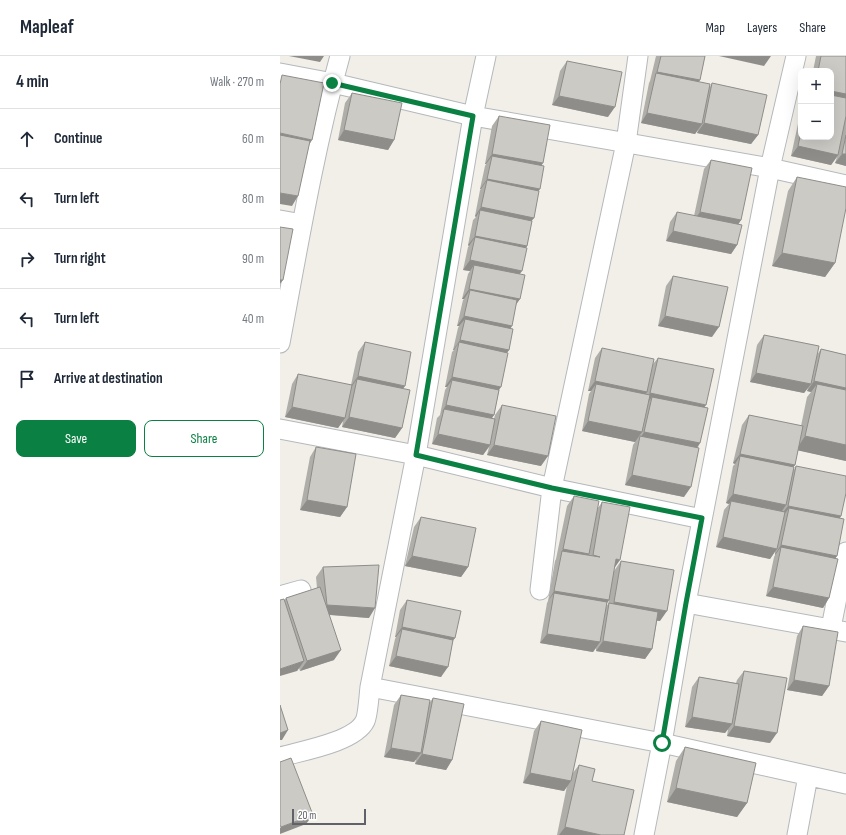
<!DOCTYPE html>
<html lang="en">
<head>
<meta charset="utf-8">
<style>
  :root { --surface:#fff; --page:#f2f2f3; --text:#1f2937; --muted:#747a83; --line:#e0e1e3; --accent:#0b8043 }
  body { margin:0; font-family:"Sofia Sans Condensed",sans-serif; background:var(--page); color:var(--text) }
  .controls { position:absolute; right:12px; top:12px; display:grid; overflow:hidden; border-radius:8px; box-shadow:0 4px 16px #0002 }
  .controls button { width:36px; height:36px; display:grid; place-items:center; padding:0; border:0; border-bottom:1px solid var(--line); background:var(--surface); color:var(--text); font:20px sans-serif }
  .scale { position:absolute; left:12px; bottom:10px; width:74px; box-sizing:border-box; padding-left:4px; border:2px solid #5f6368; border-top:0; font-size:11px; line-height:14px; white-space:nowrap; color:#5f6368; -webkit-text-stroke:3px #fff; paint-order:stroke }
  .stop { position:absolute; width:12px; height:12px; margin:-9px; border:3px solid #0b8043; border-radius:50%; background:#fff }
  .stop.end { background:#0b8043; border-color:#fff; box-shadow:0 1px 4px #0008 }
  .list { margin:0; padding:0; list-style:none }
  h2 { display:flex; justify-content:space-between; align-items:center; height:52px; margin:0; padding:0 16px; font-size:17px }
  h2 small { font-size:13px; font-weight:400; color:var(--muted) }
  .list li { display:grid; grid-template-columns:26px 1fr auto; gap:12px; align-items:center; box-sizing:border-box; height:60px; padding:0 16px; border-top:1px solid var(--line) }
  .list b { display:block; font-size:15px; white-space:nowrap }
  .list em { font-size:13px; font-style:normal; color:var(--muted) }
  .actions { display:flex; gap:8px; padding:12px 16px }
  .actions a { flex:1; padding:9px 0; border:1px solid var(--accent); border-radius:8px; text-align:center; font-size:14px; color:var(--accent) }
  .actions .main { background:var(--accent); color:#fff }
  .icon { flex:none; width:22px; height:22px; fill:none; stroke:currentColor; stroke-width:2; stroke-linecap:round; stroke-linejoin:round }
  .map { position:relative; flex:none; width:566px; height:779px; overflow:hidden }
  header { display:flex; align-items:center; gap:24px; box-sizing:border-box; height:56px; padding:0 20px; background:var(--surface); border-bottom:1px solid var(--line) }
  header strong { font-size:19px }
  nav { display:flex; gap:22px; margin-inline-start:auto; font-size:14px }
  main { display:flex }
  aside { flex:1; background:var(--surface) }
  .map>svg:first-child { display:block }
</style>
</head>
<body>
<header>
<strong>Mapleaf</strong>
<nav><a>Map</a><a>Layers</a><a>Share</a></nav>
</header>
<main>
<aside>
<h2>4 min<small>Walk · 270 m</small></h2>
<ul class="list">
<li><svg class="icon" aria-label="ahead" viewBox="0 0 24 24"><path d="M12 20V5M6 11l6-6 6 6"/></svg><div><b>Continue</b></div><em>60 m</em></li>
<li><svg class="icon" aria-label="left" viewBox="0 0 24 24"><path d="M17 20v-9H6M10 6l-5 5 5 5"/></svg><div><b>Turn left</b></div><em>80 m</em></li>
<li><svg class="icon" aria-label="right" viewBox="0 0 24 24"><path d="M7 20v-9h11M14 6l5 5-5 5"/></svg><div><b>Turn right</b></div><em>90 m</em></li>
<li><svg class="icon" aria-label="left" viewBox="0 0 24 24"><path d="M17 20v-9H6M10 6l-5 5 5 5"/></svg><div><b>Turn left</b></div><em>40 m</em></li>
<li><svg class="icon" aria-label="arrive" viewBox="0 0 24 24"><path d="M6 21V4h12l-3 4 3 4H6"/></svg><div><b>Arrive at destination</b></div></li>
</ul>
<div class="actions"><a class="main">Save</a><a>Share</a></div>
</aside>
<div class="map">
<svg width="566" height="779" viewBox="0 0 566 779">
  <rect width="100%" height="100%" fill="#f1efe8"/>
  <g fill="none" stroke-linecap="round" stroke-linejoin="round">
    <g stroke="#b5b8bc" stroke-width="21">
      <path id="minor" d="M0,17L53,27L193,60L490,112L566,129
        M0,164L22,168
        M0,287C18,191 34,94 60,0
        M0,373L136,399L272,432L422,463
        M260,534L272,432L346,87L358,0
        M0,540L21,534
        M406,547L566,576
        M551,572L566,496
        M90,631L382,687L566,728
        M0,701C21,695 75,686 85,665C88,659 89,639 90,631L136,399L193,60L206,0
        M364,779L382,687L406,547L490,112L516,0
        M517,779L528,720"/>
    </g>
    <use href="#minor" stroke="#fff" stroke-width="19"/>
  </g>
  <path fill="#afaea9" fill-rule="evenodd" d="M376,0H425L420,24L418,26L430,31L432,27L478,79L471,88L417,77L418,74L415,78L361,67L369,27L370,25Z
    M536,0H566V110L555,107L557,101L551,109L511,100L521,54V81L551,15H533Z
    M287,5L328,61L272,49L280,15Z
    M72,37L114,84L108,94L58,84L65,47Z
    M219,60L262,110L258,135L254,162L251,164L247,190L246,192L240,218V243L236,248L231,272L229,294L227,296L214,359L212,362L214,363L215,359L222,349L261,410L207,399L209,391L203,399L152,388L157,362L160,359L165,334L167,331H165L172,296L174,294H173L178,272L179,270H177L183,244L184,243H182L188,218L190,215L183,214L188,191L189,190L188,189L193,164L196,161L195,160L200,134L201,133H200L205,110L206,108H205L212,70Z
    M431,104L461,164L458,169L457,189L451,198L386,185L390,166L397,156L414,160L424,113Z
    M517,121L555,207L545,221L492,210L508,135Z
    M393,220L432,281L378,270L386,230Z
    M484,279L537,299L541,293L566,299V405L518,394L515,409L513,411L514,414L516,410L561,460L560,462L557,500L555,502L549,542L543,552L486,540L494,501L495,499V495L490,503L436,491L444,454L449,448L446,447L453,410L455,408L453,407L462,369L469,359L521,370L527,341L531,336L527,335L528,332L524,337L470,326L477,289Z
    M85,286L122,333V372L115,382L62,371L63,365L58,372L5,361L12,328L18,318L71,329L78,296Z
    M322,292L373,308L378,302L424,352L420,387L418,391L404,441L345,429L353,389L355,386L302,375L309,338L311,335H308L315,302Z
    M36,391L67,451L60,461L20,454L30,401Z
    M294,440L318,452L322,446L334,515L341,505L380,565H377L372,593L365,603L316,595V592L313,596L260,587L267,547L268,545L275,505L276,503L287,450ZM329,544L328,548L326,551L327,547Z
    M141,461L188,511L181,521L125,510L134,471Z
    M43,511L89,562L49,559L54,604L20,615L19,612L17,615L4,545L6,542L37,532L36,521Z
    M127,544L175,582L173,584L161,621L109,610L115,583L116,581H115L120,554Z
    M523,570L549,630L542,640L507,634L517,580Z
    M464,615L490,687L447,680L448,673L445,677L405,671L412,631L419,621L456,627L457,624Z
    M121,639L150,646L153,642L172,704L166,714L135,708L136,703L134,706L104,701L114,649Z
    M261,665L292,718L299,709L312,725L344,779H277L287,730L284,735L243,727L254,675Z
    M405,691L467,747L457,761L387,746L396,705Z"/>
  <path fill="#8f8d8a" d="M9,0H44L40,6Z
    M439,0H491L484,10Z
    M377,16L420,24L413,34L376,18Z
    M551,35L566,38V48L551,46Z
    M279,40L335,51L328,61L272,49Z
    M367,57L422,68L415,78L361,67Z
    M424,67L478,79L471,88L417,77Z
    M64,74L114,84L108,94L58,84Z
    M0,77L32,84L26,94L0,89Z
    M518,90L558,99L551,109L511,100Z
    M212,98L263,107L257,117L212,100L206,108H205Z
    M562,98H566V110L555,107Z
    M207,123L260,133L253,143L207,124L201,133H200Z
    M0,137L18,140L12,150L0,148Z
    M201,151L254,162L247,171L200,154L196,161L195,160Z
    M420,156L461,164L454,174L413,166Z
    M393,175L457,189L451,198L386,185Z
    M195,180L247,190L240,200L195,181L189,190L188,189Z
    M502,197L555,207L545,221L492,210Z
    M190,204L242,215L235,224L194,209L190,215L183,214Z
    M0,224H3L0,228Z
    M189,233L240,243L233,253L190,234L184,243H182Z
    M184,260L232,270L225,280L185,263L179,270H177Z
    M385,260L439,271L432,281L378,270Z
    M180,284L229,294L222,304L179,286L174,294H173Z
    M476,317L531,328L524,337L470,326Z
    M78,320L125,330L118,340L77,323L72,330H71Z
    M172,321L221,331L214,341L172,324L167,331H165Z
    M315,325L367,336L360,345L316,328L311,335H308Z
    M534,325L566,332V343L537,328L531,336L527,335Z
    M370,337L426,349L419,359L372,341L367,348L363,347Z
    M166,349L214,359L207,369L164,353L160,359Z
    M12,351L65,362L58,372L5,361Z
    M69,361L122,372L115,382L62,371Z
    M308,365L362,376L355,386L302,375Z
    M364,376L420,387L413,397L359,384Z
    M158,378L210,389L203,399L152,388Z
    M525,380L566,389V405L516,394Z
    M214,389L268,400L261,410L207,399Z
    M460,398L515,409L508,418L460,400L455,408L453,407Z
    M352,419L411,431L404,441L345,429Z
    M453,438L506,449L500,458L451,445L449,448L446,447Z
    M27,444L67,451L60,461L20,454Z
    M508,450L561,460L554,470L509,452L503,460L501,459Z
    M443,481L497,493L490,503L436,491Z
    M501,489L557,500L550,510L501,491L495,499V498Z
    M283,493L309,498L302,508L282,495Z
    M132,500L188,511L181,521L125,510Z
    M336,503L340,504L333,514Z
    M493,531L549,542L543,552L486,540Z
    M274,535L329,544L322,554L274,537L268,545Z
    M334,546L387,555L380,565L327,556L328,555Z
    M47,549L95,552L89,562L40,558Z
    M122,571L175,582L168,591L122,573L116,581H115Z
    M267,578L320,586L313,596L260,587Z
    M323,585L372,593L365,603L316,595Z
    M61,594L54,604L20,615L27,605Z
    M116,600L168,611L161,621L109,610Z
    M24,605L17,615L0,620V613Z
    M514,624L549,630L542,640L507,634Z
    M412,661L452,668L445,677L405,671Z
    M454,670L497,677L490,687L447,680Z
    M8,674L2,684H0V677Z
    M111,692L141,697L134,706L104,701Z
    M142,698L172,704L166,714L135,708Z
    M250,717L291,725L284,735L243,727Z
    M396,732L467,747L457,761L387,746Z
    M33,759L26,768L0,778V772L1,771Z
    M285,771L321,779H279Z"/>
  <path fill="#cccac5" stroke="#8f8d8a" d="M381,0H425L420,24L377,16Z
    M541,0H566V38L551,35V15H538Z
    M287,5L342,16L335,51L279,40Z
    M376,17L430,28L422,68L367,57Z
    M2,19L44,27L32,84L0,77V28Z
    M432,27L487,39L478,79L424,67Z
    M72,37L122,47L114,84L64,74Z
    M551,39L566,42V60L558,99L518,90L521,76V81H551Z
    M219,60L270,69L263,107L212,98Z
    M0,79L30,85L18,140L0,137Z
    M566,79V98H562Z
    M212,100L264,110L260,133L207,123Z
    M431,104L472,112L461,164L420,156Z
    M517,121L566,131V152L555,207L502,197Z
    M207,124L259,135L254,162L201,151Z
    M200,154L252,165L247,190L195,180Z
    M397,156L462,169L457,189L393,175Z
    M0,171L13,173L3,224H0Z
    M195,181L247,192L242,215L190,204Z
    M194,209L245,219L240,243L189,233Z
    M393,220L448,231L439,271L385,260Z
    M190,234L237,244L232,270L184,260Z
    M185,263L233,273L229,294L180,284Z
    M484,279L539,290L531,328L476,317Z
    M85,286L131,296L125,330L78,320Z
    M179,286L228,297L221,331L172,321Z
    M322,292L374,303L367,336L315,325Z
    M541,293L566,299V332L534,325Z
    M378,302L434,313L426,349L370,337Z
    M18,318L72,329L65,362L12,351Z
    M77,323L130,334L122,372L69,361Z
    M172,324L219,334L214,359L166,349Z
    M316,328L370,339L362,376L308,365Z
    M537,328L566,334V389L525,380Z
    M372,341L428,352L420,387L364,376Z
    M222,349L276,360L268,400L214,389Z
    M164,353L215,363L210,389L158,378Z
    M469,359L523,370L515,409L460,398Z
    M360,380L419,392L411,431L352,419Z
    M36,391L76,398L67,451L27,444Z
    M460,400L514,411L506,449L453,438Z
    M516,410L566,420V437L561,460L508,450Z
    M294,440L319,445L309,498L283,493Z
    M451,445L505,456L497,493L443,481Z
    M322,446L350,451L340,504L336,503L329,544L274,535L282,495L320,501L313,499Z
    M509,452L564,463L557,500L501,489Z
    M141,461L196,472L188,511L132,500Z
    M501,491L558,503L549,542L493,531Z
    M341,505L394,514L387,555L334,546Z
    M99,509L95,552L47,549L43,511Z
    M40,531L61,594L27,605L6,542Z
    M274,537L327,546L320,586L267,578Z
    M4,543L24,605L0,613V544Z
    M127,544L181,555L175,582L122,571Z
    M329,547L378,556L372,593L323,585Z
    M523,570L558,576L549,630L514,624Z
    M122,573L173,584L168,611L116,600Z
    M464,615L507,622L497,677L454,670Z
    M419,621L459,628L452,668L412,661Z
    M121,639L150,644L141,697L111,692Z
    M153,642L184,648L172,704L142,698Z
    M0,649L8,674L0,677Z
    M261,665L302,674L291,725L250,717Z
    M405,691L476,707L467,747L396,732Z
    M11,702L33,759L1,771L0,769V706Z
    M299,709L315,713L312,725L354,734L344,779H321L285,771Z"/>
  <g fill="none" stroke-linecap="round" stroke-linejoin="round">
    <path stroke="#0b8043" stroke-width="5" d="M52,27L193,60L136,399L272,432L422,462L406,547L382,687"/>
  </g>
</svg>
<div class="controls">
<button>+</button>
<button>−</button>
</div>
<div class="scale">20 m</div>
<div class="stop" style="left:382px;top:687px"></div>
<div class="stop end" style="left:52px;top:27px"></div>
</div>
</main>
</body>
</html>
